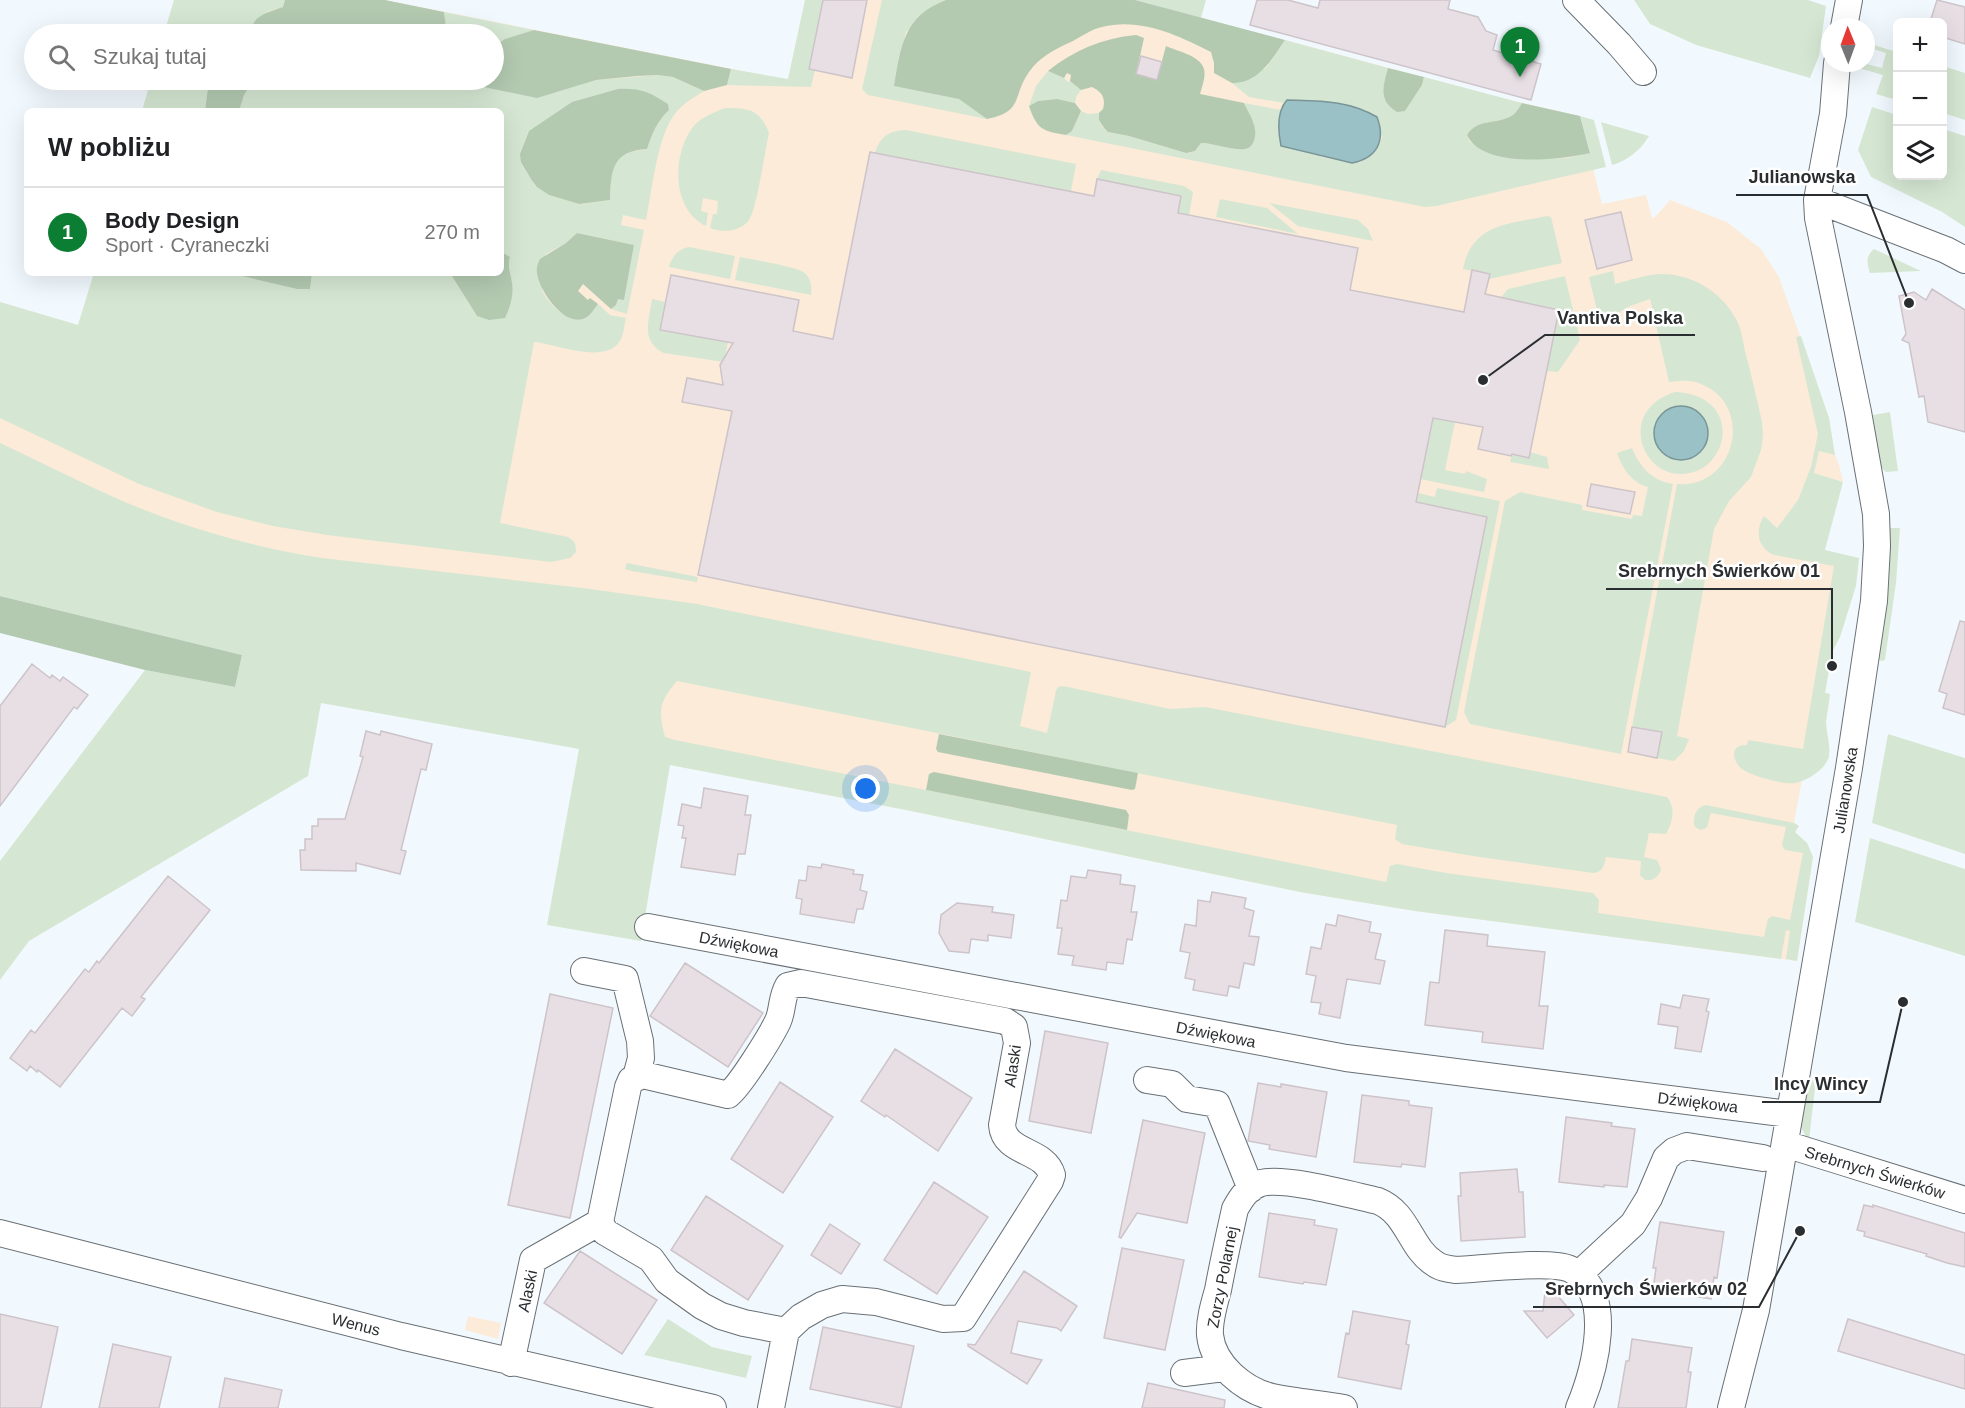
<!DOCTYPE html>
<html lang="pl">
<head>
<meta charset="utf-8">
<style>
  :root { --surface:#fff; --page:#f2f2f2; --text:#202124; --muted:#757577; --line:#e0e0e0; --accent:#0c7e34 }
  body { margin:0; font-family:Helvetica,sans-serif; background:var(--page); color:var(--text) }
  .controls { position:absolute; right:18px; top:18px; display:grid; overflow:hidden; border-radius:9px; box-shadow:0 6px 24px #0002 }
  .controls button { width:54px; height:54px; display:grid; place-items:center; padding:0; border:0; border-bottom:2px solid var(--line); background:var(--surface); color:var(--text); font:30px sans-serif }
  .compass { position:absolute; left:1821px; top:18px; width:54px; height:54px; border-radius:50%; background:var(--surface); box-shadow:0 6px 24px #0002; rotate:359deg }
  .you { position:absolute; left:866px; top:789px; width:21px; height:21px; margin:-15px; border:4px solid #fff; border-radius:50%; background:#1a73e8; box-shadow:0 0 0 9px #1a73e833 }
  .badge { display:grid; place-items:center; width:39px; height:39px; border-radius:50%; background:var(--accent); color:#fff; font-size:20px; font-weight:700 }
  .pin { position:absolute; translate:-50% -50px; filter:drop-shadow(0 2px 3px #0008) }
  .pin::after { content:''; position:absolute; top:32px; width:21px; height:18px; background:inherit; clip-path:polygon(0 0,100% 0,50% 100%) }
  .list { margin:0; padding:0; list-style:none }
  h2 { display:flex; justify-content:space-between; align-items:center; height:78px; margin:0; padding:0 24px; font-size:26px }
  h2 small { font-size:20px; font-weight:400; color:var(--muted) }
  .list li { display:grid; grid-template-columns:39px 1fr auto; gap:18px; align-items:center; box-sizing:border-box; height:90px; padding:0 24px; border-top:2px solid var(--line) }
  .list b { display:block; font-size:22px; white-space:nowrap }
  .list p { margin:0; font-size:20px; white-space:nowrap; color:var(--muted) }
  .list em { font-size:20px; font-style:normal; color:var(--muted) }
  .icon { flex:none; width:33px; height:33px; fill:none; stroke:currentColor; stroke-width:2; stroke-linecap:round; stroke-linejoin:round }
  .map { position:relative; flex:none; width:1965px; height:1408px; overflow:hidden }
  .search { position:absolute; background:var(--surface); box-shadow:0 6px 24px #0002; left:24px; top:24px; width:480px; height:66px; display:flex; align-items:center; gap:15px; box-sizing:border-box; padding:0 21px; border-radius:33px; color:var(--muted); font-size:22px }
  .panel { position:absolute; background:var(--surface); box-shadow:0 6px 24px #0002; left:24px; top:108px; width:480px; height:168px; border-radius:9px }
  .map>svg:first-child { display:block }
</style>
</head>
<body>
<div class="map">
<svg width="1965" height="1408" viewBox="0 0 1965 1408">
  <rect width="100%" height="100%" fill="#f2f9fe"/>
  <path fill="#fbebd8" d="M174,0H385L788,80L805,0H1135L1505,99L1580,116L1602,204L1646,195L1652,218L1655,217L1670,200L1727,222L1761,249L1779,277L1829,418L1835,455L1839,465L1843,482L1814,474L1825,551L1859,558L1857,578L1840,637L1832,652L1825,693L1830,694L1826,722L1829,758L1820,770L1802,780L1794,823L1799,826L1795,832L1807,843L1813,857L1797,961L1415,911L1300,892L906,810L634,758L0,512V302L78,325L94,273H501V111H142L151,80H494V34H164Z
    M468,1316L501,1323L498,1339L465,1330Z"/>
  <path fill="#d5e7d3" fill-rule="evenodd" d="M174,0H285L283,7L267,12L252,29L253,34H164Z
    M805,0H823L809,69L815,70L811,87L727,85L731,69L788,79Z
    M882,0H946L936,4L906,32L894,85L960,99L987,119L868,95L862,89Z
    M1135,0H1206L1201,18Z
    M1634,0H1808L1826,6L1819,56L1810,78L1696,45L1650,24Z
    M444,12L534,30L505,39L494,46V34H447Z
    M1285,40L1388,68L1384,98L1405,111L1422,85L1424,77L1522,103C1519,107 1517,112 1513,115C1499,125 1477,118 1467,135L1470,142L1514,159L1568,158L1590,152L1580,116L1594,120L1606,167L1436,206L1425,207L1066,135L1072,131L1081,111L1088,114L1099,113V120L1103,128L1108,132L1129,136L1186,153L1195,151L1201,143L1250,147C1260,129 1251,120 1244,103L1281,110L1280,114L1321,157L1352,163L1360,162L1380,144L1382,137L1377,117L1365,110L1288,100L1284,103L1249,97L1232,83H1237L1266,68Z
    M1867,43L1897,52V100L1876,94L1883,75L1862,69L1863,63L1882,68L1886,53L1867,47Z
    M1943,66L1965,73V120L1943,113Z
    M1048,71L1064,78L1068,82L1070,81L1081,90L1076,97L1075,103C1059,99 1044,97 1029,106L1036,86Z
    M658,75L673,77L704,91C693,98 682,104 674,115C657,138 652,191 646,220L623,215L621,225L644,230L627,314L611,309L616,305L618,299H624L634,245L577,233L566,243L546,254C545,265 539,282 543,292C548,303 567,322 580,319C588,317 593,310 598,304L610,315L626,318C624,325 624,335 620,341C604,365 557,344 534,342L500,523L568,537C575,541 576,544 576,552L570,558L551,562L327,535L273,526L217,512L139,484L0,418V302L78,325L94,273H229L297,289H310L312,273H450L477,316L512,283L508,267L510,258L501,252V111H239L244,95L253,80H480L479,85L573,86L596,80ZM669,110C657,121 652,134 647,149C611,152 611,168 610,200L579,204L549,195L520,154L529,131Z
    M151,80H209L205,111H142Z
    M1872,107L1897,115L1898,176H1942L1943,129L1965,136V227L1942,212L1871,177L1858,150Z
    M725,108C748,108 760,109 769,133C765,150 757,209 749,220C740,232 723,233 710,228L713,214H717L718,201L703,198L701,211L708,213L706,226C671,209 672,154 693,127C701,117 713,113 725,108Z
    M1601,122L1649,136C1641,150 1627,161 1612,165Z
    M906,130L1076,164L1071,191L875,153C880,136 889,131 906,130Z
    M1101,170L1184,186L1193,192L1189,215L1178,213L1181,196L1097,179Z
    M1220,199L1267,208L1298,234L1216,217Z
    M1269,203L1358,220L1368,229L1373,241L1298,226Z
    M1547,216L1551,217L1562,263L1489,279L1490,274L1463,269C1472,223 1509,224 1547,216Z
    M689,247L735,256L730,279L669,267C672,256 678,249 689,247Z
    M1874,249L1921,271L1870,273C1867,264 1865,256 1874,249Z
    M740,257C753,260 796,266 805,273C811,279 812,287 811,295L735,280Z
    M1613,271L1615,284C1630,280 1645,275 1660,274C1691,273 1722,292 1736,319C1742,330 1743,343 1746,355C1752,377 1757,400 1762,422L1763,435L1761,450L1751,477L1729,501L1714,529L1677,736L1689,739L1684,751L1674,761L1657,758L1662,732L1632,727L1677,484C1736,489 1755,405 1701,384C1691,379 1680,381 1669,382L1650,299L1630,306L1600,323L1589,277Z
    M1565,276L1580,340L1558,372L1547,371L1559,310L1511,299L1503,333L1499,300L1508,289Z
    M652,299L665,302L660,330L728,342L724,362L664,353C640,341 649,321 652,299Z
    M1801,336L1829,418L1835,455L1819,451L1814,473L1843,482L1825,550L1859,558L1856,586L1840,637L1832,652L1825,693L1830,694C1829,703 1827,713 1826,722C1826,733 1832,748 1828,759C1824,770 1807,781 1795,783C1785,785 1751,776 1742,769C1731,760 1730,744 1747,745L1748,740L1803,749L1834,566L1774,555C1757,548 1755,530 1764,516L1777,528L1798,500L1811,467L1818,434L1796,337Z
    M1675,392C1703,393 1727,409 1722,440C1719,452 1711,464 1701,469C1649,495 1609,413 1675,392ZM1688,407L1696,410L1702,416L1654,436V427L1658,419Z
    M1890,412L1898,471L1886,472L1881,467L1871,419L1873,415Z
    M1434,415L1444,420L1455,422L1445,470L1465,474L1466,471L1487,479L1484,492L1420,479Z
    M0,443C45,464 91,488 137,507C196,531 259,548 322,558L583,588L697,604L1031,672L1020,726L1047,733L1056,691L1058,687L1063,686L1170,709L1205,707L1601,784L1667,797C1676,808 1673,822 1666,834L1649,833L1644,857L1657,860L1661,869C1659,877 1653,881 1645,880L1640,875L1641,861L1606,857C1604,866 1603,872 1593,873L1473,856L1402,844L1395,839L1397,825L677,681C659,702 658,710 665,737L675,740L1386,882L1390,866L1397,864L1446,873L1593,893L1599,900L1598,913L1764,937L1768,919L1772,916L1790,920L1803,853L1785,850L1782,845L1786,827L1711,813L1707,827C1702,831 1699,831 1694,825C1694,815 1695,808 1706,805L1794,823L1799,826L1795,832L1807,843L1813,857L1797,961L1786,959L1790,931L1786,930L1781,959L1415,911L1300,892L906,810L670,765L641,941L547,925L579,749L321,703L308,776L29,941L0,980V861L145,670L235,687L242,655L0,596Z
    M1632,448C1639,466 1652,481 1673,484L1621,754L1470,724L1464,712L1505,501L1520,492L1524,493L1582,505V510L1632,519L1633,515L1642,516L1648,487C1632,483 1622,468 1617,453Z
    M1530,452L1547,457L1549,469L1510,462L1512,454L1529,458Z
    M1437,488L1500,501L1456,720L1445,727L1487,517L1417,502L1418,493L1435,497Z
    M1889,528H1900L1896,583L1885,660L1882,661L1879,660L1878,655Z
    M627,563L698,577L697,582L632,571L625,569Z
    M1888,734L1965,758V854L1872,823Z
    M1870,838L1965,869V956L1855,922Z
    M1807,1078L1816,1080L1809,1140L1807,1139L1800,1125Z
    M668,1319L712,1347L752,1356L746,1378L644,1355Z"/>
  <path fill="#b3cab1" d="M285,0H385L444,12L447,34H330L309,30L304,34H253C248,16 270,12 283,7Z
    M946,0H1135L1285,40C1272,59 1259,83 1232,83L1214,73V63L1211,52C1178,35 1140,17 1102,27C1092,29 1082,36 1073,41C1057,48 1039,57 1029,72C1012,96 1024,112 987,119L959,99L894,86C901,47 903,16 946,0Z
    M534,30L731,69L727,85L704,91L673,77L658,75L637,76L596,80L537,98L479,86L480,80H494V46L505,39Z
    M1136,35L1144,38L1136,74L1157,79L1166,46C1177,51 1201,56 1204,69C1206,76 1202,87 1200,94L1244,103C1247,110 1252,117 1254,125C1257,133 1255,148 1245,149C1234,151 1214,143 1201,143L1195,151L1186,153L1129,136L1108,132L1104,128L1099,120V113L1103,109C1106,98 1102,92 1092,87L1081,90L1070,81L1071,75L1067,73L1064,78L1048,71C1074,50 1103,38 1136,35Z
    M1388,68L1424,77L1422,85L1405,111L1397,112C1378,100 1383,87 1388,68Z
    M209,80H253L244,95L239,111H205Z
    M618,89C641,88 649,92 668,104L669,110C657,121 652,134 647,149C612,151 611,170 610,200L579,204L549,195L537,187L531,179L521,162L520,154L529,131L572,102Z
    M1057,99L1075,103L1081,111L1072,131L1066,135C1043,131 1037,130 1029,106L1038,101Z
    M1522,103L1580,116L1590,153C1559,160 1483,169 1467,135C1477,118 1498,125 1513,115C1517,112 1519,107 1522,103Z
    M577,233L634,245L624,300L618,299L616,305L611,309L583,284L578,291L588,300L590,298L598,304C594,309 590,316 585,318C564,328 539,290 537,273C536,268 538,263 540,259L566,243Z
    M501,252L510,257C507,269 511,272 512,283C514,296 510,307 505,318L489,320L477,316L450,273H501Z
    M229,273H312L310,289H297Z
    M0,596L242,655L235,687L145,670L0,633Z
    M939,734L1138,773L1135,789L1132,790L938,752L936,749Z
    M934,772L1126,810L1129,815L1127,830L926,790L929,774Z"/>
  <path fill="#9ac1c5" stroke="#799598" stroke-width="1.5" d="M1287,100C1319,101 1349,100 1377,117C1386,141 1377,158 1352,163L1281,146C1278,131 1276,112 1287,100Z
    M1654 433a27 27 0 1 1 54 0a27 27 0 1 1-54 0Z"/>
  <path fill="#e8dfe4" stroke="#cdc4c9" stroke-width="1.5" d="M823,0H867L852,78L809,69Z
    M1257,0H1288L1318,8L1320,0H1450L1448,9L1478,17L1486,31L1497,35L1493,50L1541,64L1531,100L1250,25Z
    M1937,0L1965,7V44L1942,37V22L1931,19Z
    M1141,56L1162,62L1157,80L1136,74Z
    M870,152L1094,196L1097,179L1181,196L1178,213L1358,248L1350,290L1464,312L1472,270L1490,274L1485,294L1559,310L1529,458L1512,454L1511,456L1478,449L1483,427L1433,418L1416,502L1487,517L1445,727L698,575L732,411L682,402L687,378L723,385L720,365L733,343L660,330L671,275L799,300L793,331L833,339Z
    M1621,212L1632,260L1597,269L1585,220Z
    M1932,289L1965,310V432L1928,422L1924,396L1919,397L1909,343L1902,340L1906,334L1899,296L1914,292L1926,300Z
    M1591,484L1635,492L1630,514L1587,506Z
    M1960,621L1965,622V715L1943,708L1947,694L1939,691Z
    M32,664L50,678L52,675L60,681L63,677L88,695L77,709L74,707L0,806V706Z
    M1632,727L1662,732L1657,758L1628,752Z
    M366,731L380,735L381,731L432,744L426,770L421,769L401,850L406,851L400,874L356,863V871L301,870L300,850H305V839H312V826H318V819H345L363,757L360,756Z
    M704,788L748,796L745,815H751L745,854H738L735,875L681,867L686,838H682L684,826L678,825L682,804L701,808Z
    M822,864L854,870L853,874L863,875L860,890L867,892L863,909H857L854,923L800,914L802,899L796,898L799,880L806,881L808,866L821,868Z
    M1088,870L1121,875L1120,884L1135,886L1131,912H1137L1132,940L1127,939L1123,964L1107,962L1106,970L1072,965L1074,956L1058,954L1062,928H1057L1061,900L1067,901L1071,876L1086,878Z
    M168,876L210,910L141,997L145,999L132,1016L122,1008L60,1087L38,1070L37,1072L30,1066L27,1071L10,1058L31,1030L35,1033L85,969L89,972L97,961L99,963Z
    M1212,892L1246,898L1244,908L1254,911L1249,936L1259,937L1254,965L1244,963L1239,988L1229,986L1227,996L1193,990L1195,980L1185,978L1190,953L1180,951L1185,924L1196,926L1198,900L1210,902Z
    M957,903L993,907L992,912L1014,915L1011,938L988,935V941L971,939L969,953L949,951L939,933L941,915Z
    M1338,915L1371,922L1369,932L1381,934L1375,959L1385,961L1380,984L1347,979L1340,1018L1319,1014L1321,1003L1311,1002L1316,976L1306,974L1311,947L1321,949L1326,924L1336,926Z
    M1445,930L1488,935L1487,946L1545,952L1539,1006H1548L1543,1049L1482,1042L1483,1032L1425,1025L1430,982L1439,983Z
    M685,963L763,1013L728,1067L650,1016Z
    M550,994L613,1008L570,1218L508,1205Z
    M1683,995L1709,999L1706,1011L1709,1012L1701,1052L1675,1048L1678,1027L1658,1024L1661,1004L1680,1008Z
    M1045,1031L1108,1043L1091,1133L1029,1121Z
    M895,1049L972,1098L938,1151L886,1115L885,1117L861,1101Z
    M780,1082L833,1117L783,1193L731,1159Z
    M1258,1083L1281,1087V1084L1327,1092L1316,1157L1269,1149L1270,1145L1248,1141Z
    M1362,1095L1409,1101V1105L1432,1108L1425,1167L1402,1164L1401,1167L1354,1162Z
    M1566,1117L1612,1123L1611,1126L1635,1129L1627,1187L1604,1185V1187L1559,1182Z
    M1143,1120L1205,1133L1187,1223L1137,1213L1121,1238L1119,1237Z
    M1517,1169L1519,1192H1523L1525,1237L1461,1241L1458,1196H1461L1460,1173Z
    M934,1182L988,1217L937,1294L884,1260Z
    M706,1196L783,1246L748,1300L671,1250Z
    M1864,1205L1873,1207V1205L1965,1233V1267L1947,1263L1926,1256L1927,1254L1864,1236L1865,1232L1857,1230Z
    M1269,1213L1315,1220L1314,1225L1337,1229L1326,1285L1304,1282L1303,1284L1259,1277Z
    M1660,1222L1724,1232L1717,1278L1714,1277L1711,1299L1653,1290L1656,1268H1653Z
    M830,1224L860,1244L841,1274L811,1255Z
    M1122,1248L1184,1260L1165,1350L1104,1338Z
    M580,1251L657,1300L622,1354L544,1303Z
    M1024,1271L1077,1306L1061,1331L1057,1328L1018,1321L1011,1353L1042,1360L1027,1384L968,1346V1344L975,1345Z
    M1546,1282L1574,1315L1547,1338L1524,1311H1543Z
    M1353,1311L1410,1321L1406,1344L1409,1345L1401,1389L1338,1377L1346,1333L1349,1334Z
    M0,1314L58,1327L41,1408H0Z
    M1848,1319L1965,1355V1389L1838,1351Z
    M823,1327L914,1346L901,1408L810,1389Z
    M1632,1339L1692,1348L1688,1372H1691L1686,1408H1618L1626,1361H1629Z
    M113,1344L171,1357L159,1408H99Z
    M225,1378L282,1390L278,1408H219Z
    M1148,1383L1225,1400L1224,1408H1142Z"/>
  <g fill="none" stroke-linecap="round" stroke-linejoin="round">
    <g stroke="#697075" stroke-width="28">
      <path id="minor" d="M1576,0L1619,44L1643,72
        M1844,27L1849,0
        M1817,200L1946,250L1965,260
        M648,927L1346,1058L1789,1114
        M584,971L625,979L640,1041L641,1058L636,1077
        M1147,1080L1172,1084L1187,1099L1217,1104L1251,1189
        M1785,1144L1965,1200
        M0,1233L401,1336L713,1408
        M1578,1275L1633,1224L1649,1198L1666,1158L1674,1151L1687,1146L1763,1158
        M511,1363L533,1260L600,1222
        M1184,1373L1224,1368
        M771,1408L786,1331L801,1317L822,1305L842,1299L876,1302L943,1319L963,1318L1050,1181L1052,1175C1045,1149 1004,1154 1002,1125L1017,1043L1014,1027L1005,1021L801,983L788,986C781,998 783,1010 778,1021C771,1036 740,1086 728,1095L643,1075L631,1080L628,1087L600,1222L605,1232L651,1259L667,1281L702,1306L721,1316L744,1323L786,1331
        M1344,1408C1321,1404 1295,1402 1272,1397C1244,1390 1213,1365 1210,1335C1209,1321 1214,1304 1218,1290C1223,1263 1229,1236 1235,1209C1241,1198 1248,1187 1261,1183C1286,1177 1351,1195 1378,1201C1408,1213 1410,1248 1434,1263C1440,1268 1448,1269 1456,1270C1481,1269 1550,1260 1570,1269C1617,1291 1594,1372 1579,1408
        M1731,1408L1756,1310L1770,1229L1849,768L1874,601L1877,546L1876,514L1858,412L1818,218L1817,200L1833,114L1837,63"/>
    </g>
    <use href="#minor" stroke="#fff" stroke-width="26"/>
  </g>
  <g text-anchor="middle" stroke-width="5" stroke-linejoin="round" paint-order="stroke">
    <g font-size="16" fill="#2b2e30" stroke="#fff">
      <text transform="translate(1845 790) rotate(-81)" y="6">Julianowska</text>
      <text transform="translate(739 944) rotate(11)" y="6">Dźwiękowa</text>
      <text transform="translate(1216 1034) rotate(11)" y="6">Dźwiękowa</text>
      <text transform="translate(1012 1066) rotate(-82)" y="6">Alaski</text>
      <text transform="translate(1698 1102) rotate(7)" y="6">Dźwiękowa</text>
      <text transform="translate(1875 1172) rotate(17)" y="6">Srebrnych Świerków</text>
      <text transform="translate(1222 1277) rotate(-79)" y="6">Zorzy Polarnej</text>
      <text transform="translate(527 1291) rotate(-78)" y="6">Alaski</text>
      <text transform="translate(356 1324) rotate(14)" y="6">Wenus</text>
    </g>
  </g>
  <path fill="none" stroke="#2b2e30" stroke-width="2" d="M1909 303L1867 195H1736M1483 380L1545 335H1695M1832 666L1832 589H1606M1903 1002L1880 1102H1762M1800 1231L1759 1307H1533"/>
  <g fill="#2b2e30" stroke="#fff" stroke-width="2">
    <circle cx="1909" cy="303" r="6"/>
    <circle cx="1483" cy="380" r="6"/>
    <circle cx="1832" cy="666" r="6"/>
    <circle cx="1903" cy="1002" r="6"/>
    <circle cx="1800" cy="1231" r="6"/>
  </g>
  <g font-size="18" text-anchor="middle" font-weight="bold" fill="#2b2e30" stroke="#fff" stroke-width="5" stroke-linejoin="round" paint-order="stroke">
    <text x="1802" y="183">Julianowska</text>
    <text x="1620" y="324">Vantiva Polska</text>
    <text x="1719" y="577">Srebrnych Świerków 01</text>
    <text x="1821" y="1090">Incy Wincy</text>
    <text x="1646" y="1295">Srebrnych Świerków 02</text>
  </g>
</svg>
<div class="controls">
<button>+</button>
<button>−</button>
<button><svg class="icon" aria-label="layers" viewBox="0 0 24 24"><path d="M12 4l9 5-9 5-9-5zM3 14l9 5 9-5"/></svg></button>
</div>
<svg class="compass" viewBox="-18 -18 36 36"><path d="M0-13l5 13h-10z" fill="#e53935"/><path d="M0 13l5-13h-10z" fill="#757577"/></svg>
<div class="you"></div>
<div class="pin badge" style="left:1520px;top:77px">1</div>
<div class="search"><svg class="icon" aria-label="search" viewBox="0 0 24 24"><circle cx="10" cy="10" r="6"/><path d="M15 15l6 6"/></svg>Szukaj tutaj</div>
<section class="panel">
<h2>W pobliżu<small></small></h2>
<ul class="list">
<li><span class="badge">1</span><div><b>Body Design</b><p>Sport · Cyraneczki</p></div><em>270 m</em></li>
</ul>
</section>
</div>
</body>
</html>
